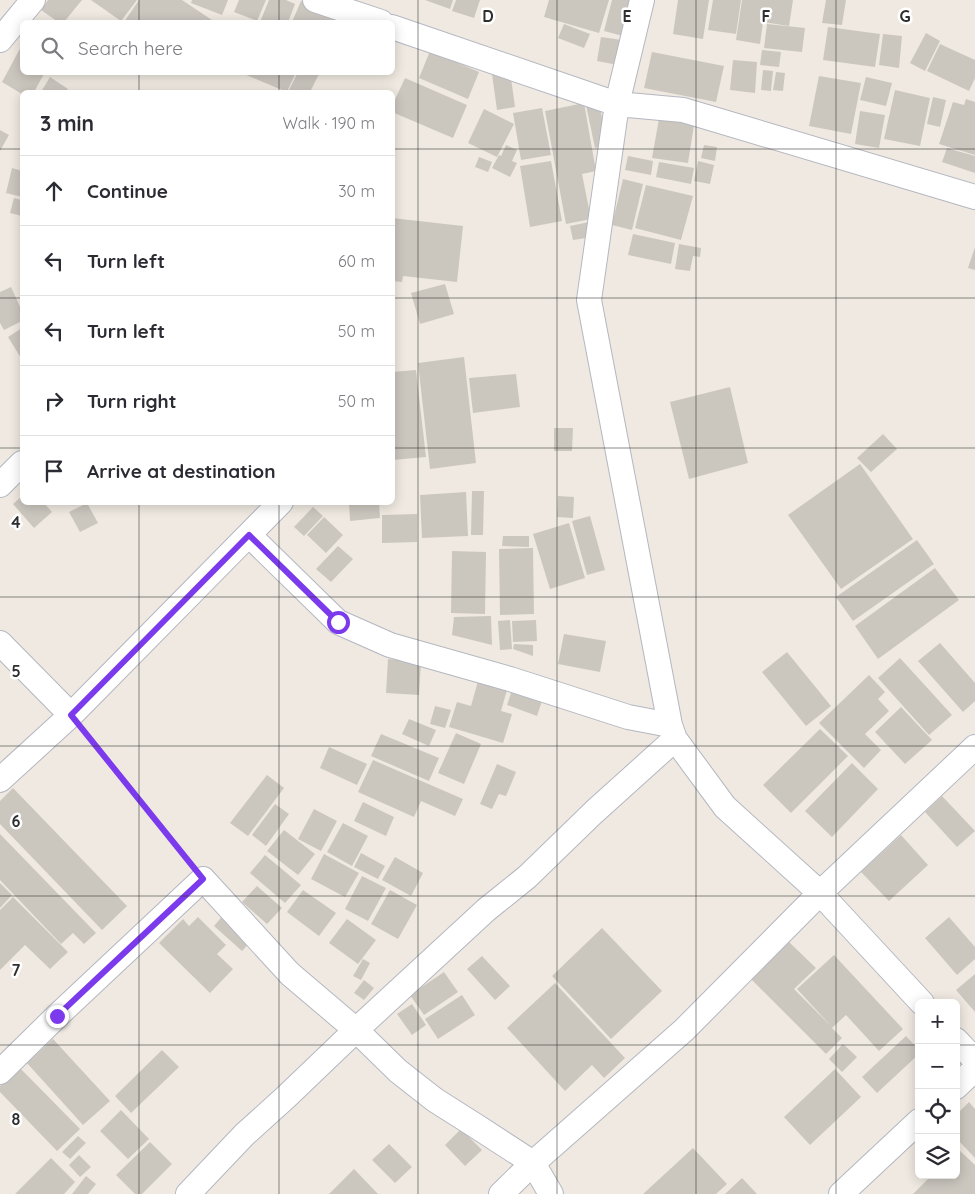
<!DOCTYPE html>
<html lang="en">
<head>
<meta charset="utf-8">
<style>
  :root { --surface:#fff; --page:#f7f7f7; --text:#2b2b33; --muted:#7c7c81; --line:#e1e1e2 }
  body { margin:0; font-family:Quicksand,sans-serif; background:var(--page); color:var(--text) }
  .controls { position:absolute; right:15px; bottom:15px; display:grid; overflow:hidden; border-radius:8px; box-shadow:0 2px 12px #0003 }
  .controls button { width:45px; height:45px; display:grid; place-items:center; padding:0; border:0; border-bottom:1px solid var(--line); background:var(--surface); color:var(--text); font:25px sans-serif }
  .stop { position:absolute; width:15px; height:15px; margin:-11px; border:4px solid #7c3aed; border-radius:50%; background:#fff }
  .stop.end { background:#7c3aed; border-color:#fff; box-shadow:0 1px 5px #0008 }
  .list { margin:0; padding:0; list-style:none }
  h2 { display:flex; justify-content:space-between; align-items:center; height:65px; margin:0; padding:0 20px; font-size:21px }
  h2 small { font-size:16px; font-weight:400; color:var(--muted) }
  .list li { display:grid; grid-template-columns:32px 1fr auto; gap:15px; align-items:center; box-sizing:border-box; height:70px; padding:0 20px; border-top:1px solid var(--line) }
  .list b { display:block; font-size:19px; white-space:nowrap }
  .list em { font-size:16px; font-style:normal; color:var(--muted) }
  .icon { flex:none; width:28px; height:28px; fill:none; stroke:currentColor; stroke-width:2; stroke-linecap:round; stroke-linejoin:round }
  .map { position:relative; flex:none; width:975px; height:1194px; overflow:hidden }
  .search { position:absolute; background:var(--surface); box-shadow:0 2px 12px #0003; left:20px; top:20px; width:375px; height:55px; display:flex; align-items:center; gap:12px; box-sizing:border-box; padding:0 18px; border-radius:8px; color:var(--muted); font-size:19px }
  .panel { position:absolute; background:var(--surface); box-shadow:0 2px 12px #0003; left:20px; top:90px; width:375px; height:415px; border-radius:8px }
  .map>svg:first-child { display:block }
</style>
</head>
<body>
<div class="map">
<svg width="975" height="1194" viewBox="0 0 975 1194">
  <rect width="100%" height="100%" fill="#efe9e1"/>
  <path fill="#cbc7bf" d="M48,0H82L64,22H58L41,10Z
    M91,0H137L121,21Z
    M139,0H182L215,22H124Z
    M192,0H228L222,15L191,3Z
    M239,0H266L257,21L234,12Z
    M269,0H286L295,4L288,22H260Z
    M425,0H453L450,9Z
    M456,0H480L474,18L452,11Z
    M549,0H609L599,33L544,17Z
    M612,0H631L623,36L604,31Z
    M678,0H709L703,39L673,34Z
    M713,0H741L736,34L708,30Z
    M742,0H793L789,26L763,22L760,44L736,40Z
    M826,0H846L842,25L822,23Z
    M301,1L342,17L339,22H292Z
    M564,24L590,34L584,48L558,38Z
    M767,24L805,28L802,52L764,48Z
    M828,27L880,34L875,67L823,60Z
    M926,33L940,41L925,71L910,63Z
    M883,34L902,36L899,68L879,65Z
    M601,37L622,40L618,65L597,61Z
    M940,44L975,60V78L969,91L927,71Z
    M22,45V72H45L34,92H22V94L2,82Z
    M762,50L781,52L779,67L760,65Z
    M430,51L479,72L468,99L419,78Z
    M652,52L724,66L716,102L644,88Z
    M733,60L757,62L755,93L730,90Z
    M763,70L773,71L771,91L761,90Z
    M510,71L515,107L497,110L492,74Z
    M239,72H296L287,92Z
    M298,72H320L310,92H288Z
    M776,72L785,73L783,91L773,90Z
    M819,76L861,83L851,134L809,126Z
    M50,77L68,89L66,92H41Z
    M866,77L892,83L886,106L860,100Z
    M405,78L467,105L453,138L392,112V106Z
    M895,90L930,98L920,146L884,139Z
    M933,97L946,100L940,127L927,124Z
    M966,99L975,102V155L939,144L953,102L964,105Z
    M599,102L607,145L595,148L586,105Z
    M584,103L596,171L582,174L591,219L566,224L545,111Z
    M542,108L551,155L521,160L513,113Z
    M484,109L514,124L497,157L468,143Z
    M860,111L885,115L879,148L855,144Z
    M660,113L695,119L688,163L652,158Z
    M0,130L9,135L0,151Z
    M506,145L517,150L512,161L517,163L510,177L492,168L499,155L501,156Z
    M704,145L717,147L715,161L701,158Z
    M947,148L975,156V173L942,162Z
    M628,156L653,161L651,175L625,170Z
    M479,157L492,162L488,172L475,167Z
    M551,161L562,221L530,227L520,166Z
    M698,161L714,165L710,184L694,181Z
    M659,162L694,168L691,184L656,177Z
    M12,168L22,171V197L6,193Z
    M623,179L643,184L632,230L612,225Z
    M646,185L693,196L681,240L635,228Z
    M14,198L22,200V216L10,213Z
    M392,218L463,226L457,282L403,276L402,282L392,281Z
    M589,222L592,237L573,240L570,226Z
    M633,234L675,243L671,264L628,255Z
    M679,244L701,248L700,257L693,256L690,271L675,269Z
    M975,247V270L968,268Z
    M445,284L454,314L420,324L411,293Z
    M11,287L22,311V321L4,330L0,323V292Z
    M22,328V358H21L8,337Z
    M464,357L476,463L430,469L418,363Z
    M416,370L426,457L392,460V372Z
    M516,374L520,407L473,413L469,378Z
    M730,387L748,463L689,479L670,402Z
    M554,428H573L572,451H554Z
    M883,434L897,449L871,472L857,458Z
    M860,464L913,539L841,589L788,515Z
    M472,491H484L483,535H471Z
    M466,492L468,536L422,538L420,495Z
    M22,496V502H43L52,512L34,528L13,504Z
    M558,496L574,497L573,518L557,517Z
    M349,502H379L380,518L350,521Z
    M87,503L98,523L80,532L69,512Z
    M313,507L323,516L304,536L294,527Z
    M417,514V542L382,543V515Z
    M590,516L605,570L587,575L572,521Z
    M324,517L343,535L326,553L307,535Z
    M569,523L585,578L550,589L533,534Z
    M503,536H529V547L502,546Z
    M917,540L934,564L853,621L836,597Z
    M338,546L353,559L331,582L316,569Z
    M533,548L534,614L500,615L499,549Z
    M452,551L486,552L485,614L451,613Z
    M935,568L959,600L878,659L855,626Z
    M491,616L492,645L452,635L454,617Z
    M510,620L512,649L500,650L498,621Z
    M536,620L537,641L513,642L512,621Z
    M564,634L606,641L600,672L558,664Z
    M940,643L975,683V701L963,712L918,661Z
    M514,644L533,645V656L513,649Z
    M787,652L831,706L806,726L762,672Z
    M900,658L952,715L929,735L878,678Z
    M388,659L421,661L419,695L386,693Z
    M869,675L885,692L878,699L889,711L865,734L881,750L864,768L819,723Z
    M478,681L507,690L501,711L512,714L503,743L449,727L457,702L471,706Z
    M514,684L544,695L537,716L507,705Z
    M435,706L451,710L445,728L430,724Z
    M901,707L932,740L905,764L875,732Z
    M409,719L436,730L429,746L402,734Z
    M820,729L848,756L791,813L763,785Z
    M456,733L481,744L464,784L438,773Z
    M381,734L439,758L429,781L371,756Z
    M329,747L367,764L357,785L320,768Z
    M373,760L463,799L455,816L421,801L414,817L358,792Z
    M852,763L878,789L832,837L805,811Z
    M497,764L516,772L506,796L499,794L492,809L480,804Z
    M267,775L284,788L248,836L230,823Z
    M13,788L127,906L102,930L0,824V801Z
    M942,796L975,831L957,847L925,812Z
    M363,802L394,817L386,836L354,821Z
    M275,804L289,814L266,846L252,835Z
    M314,809L337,821L321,851L298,839Z
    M343,823L368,836L352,866L327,852Z
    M284,830L315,854L298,875L267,851Z
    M0,834L96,933L84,944L73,933L61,944L0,880Z
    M901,835L928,865L889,901L861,872Z
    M361,853L385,866L378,879L354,867Z
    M324,854L359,873L345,897L311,879Z
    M265,855L301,885L285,903L250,873Z
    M395,857L423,873L411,896L382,880Z
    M362,876L386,888L368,921L345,909Z
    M0,883L12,895L0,908Z
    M257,886L282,908L267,924L242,902Z
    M303,890L336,913L319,936L287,912Z
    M390,890L417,905L398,939L371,924Z
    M13,897L68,952L50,969L25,945L0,970V910Z
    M224,914L253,939L242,951L214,926Z
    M198,917L226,945L217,954L233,969L210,993L159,943L183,919L189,926Z
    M949,917L975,947V959L957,975L925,938Z
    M347,919L376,940L358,964L329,943Z
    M602,928L662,991L611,1039L552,976Z
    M789,942L816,968L794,989L831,1026L797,989L834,955L903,1029L879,1051L846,1015L832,1028L842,1038L826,1054L751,979Z
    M482,956L510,986L495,1000L467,969Z
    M363,959L370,963L361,980L353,976Z
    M444,972L458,992L424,1015L410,995Z
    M975,974V1012L956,990Z
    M364,980L374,988L364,1000L354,993Z
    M555,983L625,1058L604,1078L592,1065L565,1091L507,1028Z
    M462,995L475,1015L438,1039L425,1019Z
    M412,1004L426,1025L412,1035L397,1014Z
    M906,1036L919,1050V1054L877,1093L862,1077Z
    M53,1039L110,1101L83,1125L27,1063Z
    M843,1044L857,1057L842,1072L829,1059Z
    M162,1050L179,1067L131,1113L115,1096Z
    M19,1067L80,1129L57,1151L0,1092V1086Z
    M835,1069L861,1097L810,1145L784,1117Z
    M969,1102L975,1109V1158L956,1138V1115Z
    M121,1110L149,1139L128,1159L100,1131Z
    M461,1129L482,1150L465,1166L445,1145Z
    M78,1136L86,1143L70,1159L62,1152Z
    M150,1142L172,1164L142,1194H135L116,1175Z
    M389,1144L412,1167L395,1183L372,1160Z
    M693,1148L727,1184L716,1194H643Z
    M958,1149L975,1165V1194H913L932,1175H956V1151Z
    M79,1155L91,1167L80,1177L69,1165Z
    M51,1158L75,1182L64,1194H15Z
    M354,1169L378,1194H329Z
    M86,1176L96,1184L88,1194H72Z
    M742,1178L757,1194H725Z"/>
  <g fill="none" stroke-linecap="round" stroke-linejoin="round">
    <g stroke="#b4b7c1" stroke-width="26">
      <path id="street" d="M315,0L381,22
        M642,0L617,104L589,300L670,725L675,739L725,807L820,893L922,1003
        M392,27L617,104L683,110L975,197
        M0,40L33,0
        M0,485L22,463
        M249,535L338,622L390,645L510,679L628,717L670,725
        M0,643L71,715
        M0,780L71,715L281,502
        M956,1040L975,1060
        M0,1072L57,1016L203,879L290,974L356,1030L486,910L527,877L594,812L675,739
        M956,1087L975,1069
        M188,1194L244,1135L286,1097L356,1030L398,1071L435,1100L476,1126L533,1163L551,1194
        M501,1194L533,1163L684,1030L820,893L975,747
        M841,1194L919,1121"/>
    </g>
    <path stroke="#c9c9c9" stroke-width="3" stroke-dasharray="4 2.5" stroke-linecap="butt" d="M87,735L188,861"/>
    <use href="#street" stroke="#fff" stroke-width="24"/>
  </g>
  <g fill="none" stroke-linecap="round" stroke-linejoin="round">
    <path stroke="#7c3aed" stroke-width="6" d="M57,1016L203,879L71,715L249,535L338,622"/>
  </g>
  <path fill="none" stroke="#2e2e2e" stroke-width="1" stroke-opacity="0.55" d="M139,0V22M279,0V22M418,0V1194M557,0V1194M696,0V1194M836,0V1194M139,72V92M279,72V92M0,149H22M392,149H975M0,298H22M392,298H975M0,448H22M392,448H975M139,502V1194M279,502V1194M0,597H975M0,746H975M0,896H975M0,1045H919M956,1045H975"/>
  <g font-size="16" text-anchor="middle" font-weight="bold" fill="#2e2e2e" stroke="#fff" stroke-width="5" stroke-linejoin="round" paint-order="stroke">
    <text x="488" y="22">D</text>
    <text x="627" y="22">E</text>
    <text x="766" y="22">F</text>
    <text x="905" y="22">G</text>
    <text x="16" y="528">4</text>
    <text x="16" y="677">5</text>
    <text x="16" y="827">6</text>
    <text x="16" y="976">7</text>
    <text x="16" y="1125">8</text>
  </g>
</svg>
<div class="controls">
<button>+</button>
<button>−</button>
<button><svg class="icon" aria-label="locate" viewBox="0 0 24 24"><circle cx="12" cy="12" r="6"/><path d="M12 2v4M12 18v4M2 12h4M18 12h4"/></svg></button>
<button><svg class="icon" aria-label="layers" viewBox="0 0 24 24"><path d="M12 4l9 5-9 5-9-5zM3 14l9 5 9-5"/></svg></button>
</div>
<div class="stop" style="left:338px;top:622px"></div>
<div class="stop end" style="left:57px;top:1016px"></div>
<div class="search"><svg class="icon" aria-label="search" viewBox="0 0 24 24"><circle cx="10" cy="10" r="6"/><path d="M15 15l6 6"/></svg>Search here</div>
<section class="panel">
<h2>3 min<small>Walk · 190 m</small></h2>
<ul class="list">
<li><svg class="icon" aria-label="ahead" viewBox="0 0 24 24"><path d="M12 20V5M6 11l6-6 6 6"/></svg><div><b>Continue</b></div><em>30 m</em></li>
<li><svg class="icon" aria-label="left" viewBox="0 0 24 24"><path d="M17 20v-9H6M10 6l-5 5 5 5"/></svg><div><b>Turn left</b></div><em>60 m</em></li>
<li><svg class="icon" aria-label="left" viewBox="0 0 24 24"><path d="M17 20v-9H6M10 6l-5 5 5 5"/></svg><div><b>Turn left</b></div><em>50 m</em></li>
<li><svg class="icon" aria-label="right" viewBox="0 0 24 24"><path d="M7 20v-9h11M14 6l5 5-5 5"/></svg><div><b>Turn right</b></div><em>50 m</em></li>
<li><svg class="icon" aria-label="arrive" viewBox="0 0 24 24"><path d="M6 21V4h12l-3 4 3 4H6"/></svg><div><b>Arrive at destination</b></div></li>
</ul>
</section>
</div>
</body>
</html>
